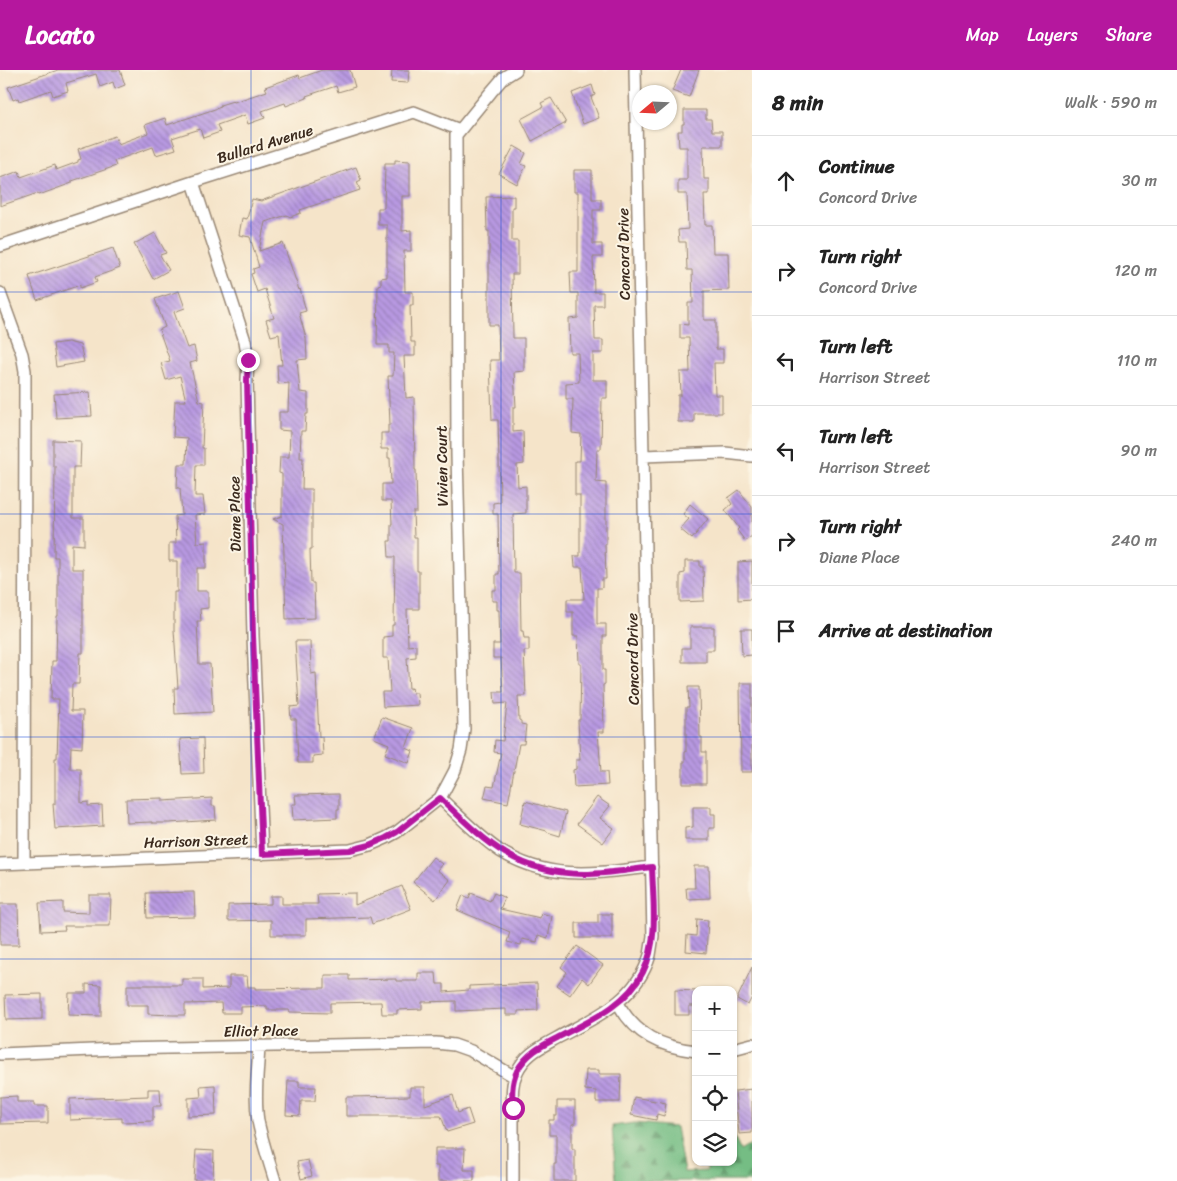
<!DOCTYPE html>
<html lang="en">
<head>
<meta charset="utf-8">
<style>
  :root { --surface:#fff; --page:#f6f6f6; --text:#222; --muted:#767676; --line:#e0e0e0; --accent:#b5179e }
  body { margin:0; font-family:Sriracha,sans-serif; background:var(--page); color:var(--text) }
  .controls { position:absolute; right:15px; bottom:15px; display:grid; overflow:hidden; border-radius:10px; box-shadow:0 1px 4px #0004 }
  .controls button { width:45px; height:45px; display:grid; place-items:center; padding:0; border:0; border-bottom:1px solid var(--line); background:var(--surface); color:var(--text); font:25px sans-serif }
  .compass { position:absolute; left:632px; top:15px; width:45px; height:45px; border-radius:50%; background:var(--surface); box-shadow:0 1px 4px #0004; rotate:251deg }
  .stop { position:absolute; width:15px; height:15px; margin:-11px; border:4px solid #b5179e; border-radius:50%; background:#fff }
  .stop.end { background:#b5179e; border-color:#fff; box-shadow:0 1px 5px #0008 }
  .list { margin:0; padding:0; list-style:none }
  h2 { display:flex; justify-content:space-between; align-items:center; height:65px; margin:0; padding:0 20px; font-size:21px }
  h2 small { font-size:16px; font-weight:400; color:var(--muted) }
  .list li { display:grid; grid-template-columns:32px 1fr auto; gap:15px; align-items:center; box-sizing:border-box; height:90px; padding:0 20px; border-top:1px solid var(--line) }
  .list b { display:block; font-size:19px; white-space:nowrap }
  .list p { margin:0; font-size:16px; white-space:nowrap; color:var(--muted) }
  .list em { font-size:16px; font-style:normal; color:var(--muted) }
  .icon { flex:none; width:28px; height:28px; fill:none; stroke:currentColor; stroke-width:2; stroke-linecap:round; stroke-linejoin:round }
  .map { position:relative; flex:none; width:752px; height:1111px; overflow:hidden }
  header { display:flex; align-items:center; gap:30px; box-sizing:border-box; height:70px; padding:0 25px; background:var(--accent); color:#fff }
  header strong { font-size:24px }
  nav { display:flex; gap:28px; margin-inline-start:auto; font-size:18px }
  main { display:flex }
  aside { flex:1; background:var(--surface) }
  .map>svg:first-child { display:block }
</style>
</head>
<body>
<header>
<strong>Locato</strong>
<nav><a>Map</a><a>Layers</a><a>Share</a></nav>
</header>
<main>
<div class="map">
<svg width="752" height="1111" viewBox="0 0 752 1111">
  <defs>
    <pattern id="forest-firs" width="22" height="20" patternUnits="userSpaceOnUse" patternTransform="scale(1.25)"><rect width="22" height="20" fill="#74bd84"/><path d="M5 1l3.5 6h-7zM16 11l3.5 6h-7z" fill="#609a6b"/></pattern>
    <pattern id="building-back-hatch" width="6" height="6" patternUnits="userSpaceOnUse" patternTransform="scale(1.25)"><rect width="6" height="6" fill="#b899e2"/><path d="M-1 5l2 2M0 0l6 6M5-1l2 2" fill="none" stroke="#977db7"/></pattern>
  </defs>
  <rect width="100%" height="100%" fill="#fcf5e5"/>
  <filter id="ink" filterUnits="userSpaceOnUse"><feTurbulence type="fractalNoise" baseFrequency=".02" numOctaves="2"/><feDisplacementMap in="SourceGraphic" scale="10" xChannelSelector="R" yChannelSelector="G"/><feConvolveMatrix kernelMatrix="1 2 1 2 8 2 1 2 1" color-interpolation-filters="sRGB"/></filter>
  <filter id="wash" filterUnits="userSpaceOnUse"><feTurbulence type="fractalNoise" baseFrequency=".0096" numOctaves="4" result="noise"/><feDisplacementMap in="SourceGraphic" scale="20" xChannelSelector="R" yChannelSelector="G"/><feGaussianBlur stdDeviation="1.12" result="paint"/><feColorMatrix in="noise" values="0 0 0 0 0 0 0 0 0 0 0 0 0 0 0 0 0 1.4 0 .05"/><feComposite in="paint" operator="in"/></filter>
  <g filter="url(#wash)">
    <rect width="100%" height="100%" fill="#f5e4c9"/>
    <path fill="url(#forest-firs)" stroke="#587451" d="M635,1053L676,1057L684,1102L706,1101L708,1092H733V1062L740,1081L752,1074V1111H616L612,1056Z"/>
    <g id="blocks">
      <path fill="url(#building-back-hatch)" d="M58,0H120L125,15L115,19L113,12L100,17L96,4L66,13L68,21L53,26L51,20L19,31L18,28L13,30L8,17Z
        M322,0H350L355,17L338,22L336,16L306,26L307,28L286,36L285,33L262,41L265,48L248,54L245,45L217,55L220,62L203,68L200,59L172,68L176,79L156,85L153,77L114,91L116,96L72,111V113L39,125L38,123L0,136V108L19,101L21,107L55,95L56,100L78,92V90L81,89L78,79L115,66L118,74L148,63L145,55L165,48L167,55L221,37L220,35L233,31L234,32L267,21L265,17L299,5L300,8Z
        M392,0H409L408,13L391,12Z
        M681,0H699L689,27L672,21Z
        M592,15L595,25L591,27L599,48L583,54L572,23Z
        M551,28L566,53L532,71L521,49L543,37L541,33Z
        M684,40H706V49H711L712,61H722V76H703L704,109H709V124H704L705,155H712L713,183H728L729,220L704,221V250H716V279H723V293H714L715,325H722V343H694V352H678V325H681L680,302H690L689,268H680V254L688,255V233H693L692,200H687L686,172H679L678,160L688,159L687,124H678V110H687V77H679L678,61H682V54H684Z
        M514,76L526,83L521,94L526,96L517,114L499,104Z
        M395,90L410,91V126H402V161L411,160V181H404L405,222H413V235H410L411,272H415V286H404L406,328L414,327L415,400H416L417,442H413L414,467H417V501H419V539H407L408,576L416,575V587L407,588L409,619L412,618L413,623H417L418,635L383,637L382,622H390L388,588H383V567L392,566V555H394L395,487H389L388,471H391V454H392L391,431H382V414H391L390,388H388V379H381V363H388V355H390L388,306H393L394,283H389V275H377L378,215L381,214V208L387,207V155H378V138H384L385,93H395Z
        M356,97L361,110L357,112L360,120L300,140L301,143L290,147L287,145L265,152L259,181L283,173L299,220L300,219L306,241L299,243L306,268L307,289L297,290L300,322L308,323V344H306L305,361H301L300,388H303L302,419H312V479H310L311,513H314L315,548L286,549L283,454L273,449L282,446V404L279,403L280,387H289L290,361L279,360V342H288L289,313L278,314L277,295H282L279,264L271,266L266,250L274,248L265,219L257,222L251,204L254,203L253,199L259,197L250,167L239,165L242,148L247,149L252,129L261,131Z
        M574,100H592V129H601V140H593V174H602V187H593L594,222H603V235H594L595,270H603V283H593V310H607V328H602L601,379H597L596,412L606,413V474H605L606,509H602V518H597V554H606V566H603V600H605V614L603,615L604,662H598L601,702H607L608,715L574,717L573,700L576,699V690H580L578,650H580L581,594H579L578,566H573V542H567V529H584L582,497H575L574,486H580V425H575V391H580L581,364L572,363L573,329H566V313L579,312L578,283H570L569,249L578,248V223H571L570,202H578V122H574Z
        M514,126V137H512V171H518V204H512L513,268H524V301L514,302L516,337H513V362L523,361L524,394L517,395L518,417L526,416V443L513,444L514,503H520L521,561H523L524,568H529V581H524L526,626H518L519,650L521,651V654L526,655L524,674H519L508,733L484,728L487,716L494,717L501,683L494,682L495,670L503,671L507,633L495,634L494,622H503L501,588H493V574H500L499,540H497V531H492V520H496V504H499L498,444H493V433L500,432L498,350H492L490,290H499L498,255H489V161H487L486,127Z
        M155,163L166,183L160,185L169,200L153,209L134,174Z
        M113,178L120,198L95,207L97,212L80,218V215L37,230L29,206Z
        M179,221L185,238L174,242L187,278L194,276L197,291L190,293L199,331L204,332L202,378H204V395H196L195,426H203L205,444L195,445L197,473L206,472V498H197V521H208V538L200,539L201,551H197L199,594H210L213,642L175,644L174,618H178L174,560V522H177V491H169V473H176L175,446L182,445L180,418H177L178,394H186L187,368L173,367L175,331H186L180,306L166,310L161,293L170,291L159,260L165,257L155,229Z
        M68,272L80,275L84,292L56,297L53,274Z
        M90,322L92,346L56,348L54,324Z
        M53,370L81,371L80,397H73V448H84V475L72,474V499H83V583H80L79,614H72L71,641H83L82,678L71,677L70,699H81V733L88,732V736L102,735L103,756L55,759L53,734H55V688H57L59,629H51L52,591H56L57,546H58V487H54L55,396H53Z
        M739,420L752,437V466L745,471L737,460L739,458L725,440L732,434L728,428Z
        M690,434L708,449L692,469L680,459L689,449L683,444Z
        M685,491H700V497H703L704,531L680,532V504L685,503Z
        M752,491V529L738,530V492Z
        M690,557H714V580H706V592H682V578H690Z
        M741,559H752V585L742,586Z
        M295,571H310L311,604L316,603L319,667H322L323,685L313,686V693H298L296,649H291L290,637L299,636Z
        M740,613H752V702H741Z
        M688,617H699L700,667H702V682H706V714H683V692H685V682H686V637H689Z
        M382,647L413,658L406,678L413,681L409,693L385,684L389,674L374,668Z
        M203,668L204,703L182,704L180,669Z
        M339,724V739H337V748L293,750L292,734H296L295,725Z
        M597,727L610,736L600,748L614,758L603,773L577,754Z
        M163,728V731L212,728V736H215L216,750L169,753H152V752L127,753L126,729Z
        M525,731L566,742L560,766L547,762V761L520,754Z
        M693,737H711V744H715V758H709V770H685V758L693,757Z
        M433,787L442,794L437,800L450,810L435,830L413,812Z
        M694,796H709L710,828L687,829L686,818H695Z
        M402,816L411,839L372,854L370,847L306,849V865H271V850L228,851V835L271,834V826H282V834H318L317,824L355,823V835Z
        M194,822L195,847L147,848L146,823Z
        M471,823L490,831L494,823L505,828L500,839L540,848L541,843L552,846L548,868L538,865L537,872L522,869L521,875L507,872L510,862L457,840L463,825L469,828Z
        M89,825H111L110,856H64L65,860L41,861L39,833L63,832V842L89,843Z
        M0,834H18L19,875H0Z
        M598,844H612V868H576V853H598Z
        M697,849L708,850L706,883L686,881L687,865L696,866Z
        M577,876L603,895L589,914L582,908L570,925L557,916L567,902L561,897Z
        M752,897V927L748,935L737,929Z
        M418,903H436L437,914H444V922L469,920V916L537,913L538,940L518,941V945H506V939L456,941V931L422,932V939L397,940V944H382L381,932L330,933V943L290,942L289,940H267V936L241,937V943H222L221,933L185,934V945H173L148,944V935H127V915H182V909H203V919L229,918V906H247L248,917H255V919L314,918H325V905H349V910L396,909V911H418Z
        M86,914L101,915V946L68,945L69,923H86Z
        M675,920L696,921V936H689V945H675Z
        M42,924V949L6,950L5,925Z
        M586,1000H599V1004H621L620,1032H596V1021L585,1020Z
        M288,1011H299V1017H316L315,1031H301L300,1046L286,1045Z
        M215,1015L216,1045L188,1046V1028L201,1027L200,1016Z
        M410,1017H425V1035L453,1025L458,1043L468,1039L473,1054L447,1062L441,1046H346V1027L410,1026Z
        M148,1019H160L161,1036H153V1051L122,1052V1048L70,1050V1029L148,1026Z
        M752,1019V1063L739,1064L735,1021Z
        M17,1026V1032H34V1036H48V1053L0,1054V1027Z
        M634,1027L666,1033L664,1046L657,1044L656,1050L631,1045Z
        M557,1031H575V1054H572V1079H575V1111H554V1094H556V1065H549V1050H554V1046H557Z
        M435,1078H465L464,1100H474V1111H438V1096H435Z
        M196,1080L214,1081L213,1111L194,1110Z
        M308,1090L312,1106L301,1109L297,1092Z"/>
    </g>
  </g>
  <g filter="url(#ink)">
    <use href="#blocks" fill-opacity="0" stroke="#988774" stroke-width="1"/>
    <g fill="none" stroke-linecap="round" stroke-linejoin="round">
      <g stroke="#988774" stroke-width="14">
        <path id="minor" d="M193,112L245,271L248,290L247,310L253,566L262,784
          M0,176L193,112L414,42L460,60
          M0,223L22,284L25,301L24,793
          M643,386L725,383L752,386
          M440,728C459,746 478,766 500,781C550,812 597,803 652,797
          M0,794L350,780L370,775L386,768L397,762L440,728L445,719L455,700L461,680L464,659L457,384L456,65L491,22L503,8L516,0
          M618,933C635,965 661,977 696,981
          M259,976C258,1001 254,1026 258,1051C262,1071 269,1091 275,1111
          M733,979L752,974
          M0,984L116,979L436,973L454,975L471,981L515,1007
          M513,1111C513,1089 513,1068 513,1046C513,1031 510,1016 517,1002C525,984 541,977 557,968C596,947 636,931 650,885C651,879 652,872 653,866L635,0"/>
      </g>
      <use href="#minor" stroke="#fff" stroke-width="11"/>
    </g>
  </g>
  <g fill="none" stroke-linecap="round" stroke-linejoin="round" filter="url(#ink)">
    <path stroke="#b5179e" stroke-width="6" d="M248,290L247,310L253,566L262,784L350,780L370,775L386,768L397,762L440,728C485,771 516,804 584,804C606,804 630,800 652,797C653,831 659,871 643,902C626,936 589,951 557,968C541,976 526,984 517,1001C511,1013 512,1026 513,1038"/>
  </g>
  <path fill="none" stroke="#1d4ed8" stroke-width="1" stroke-opacity="0.55" d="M251,0V1111M501,0V1111M0,222H752M0,444H752M0,667H752M0,889H752"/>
  <g text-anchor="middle" stroke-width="4" stroke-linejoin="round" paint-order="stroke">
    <g font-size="15" fill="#3b2a1e" stroke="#fcf5e5">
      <text transform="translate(265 74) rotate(-17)" y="5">Bullard Avenue</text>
      <text transform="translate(624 184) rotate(-91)" y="5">Concord Drive</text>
      <text transform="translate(442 396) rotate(-91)" y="5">Vivien Court</text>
      <text transform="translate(235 444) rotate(-91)" y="5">Diane Place</text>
      <text transform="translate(633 589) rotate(-91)" y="5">Concord Drive</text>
      <text transform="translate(196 771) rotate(-2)" y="5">Harrison Street</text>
      <text transform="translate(261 961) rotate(-1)" y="5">Elliot Place</text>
    </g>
  </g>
</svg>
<div class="controls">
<button>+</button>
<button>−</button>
<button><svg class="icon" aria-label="locate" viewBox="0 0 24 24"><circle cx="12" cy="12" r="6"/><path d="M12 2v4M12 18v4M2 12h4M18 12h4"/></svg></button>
<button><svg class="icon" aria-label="layers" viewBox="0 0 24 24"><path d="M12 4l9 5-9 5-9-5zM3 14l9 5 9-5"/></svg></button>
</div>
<svg class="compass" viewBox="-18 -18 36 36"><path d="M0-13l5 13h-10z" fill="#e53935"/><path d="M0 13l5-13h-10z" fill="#767676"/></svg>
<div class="stop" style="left:513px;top:1038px"></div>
<div class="stop end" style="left:248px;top:290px"></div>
</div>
<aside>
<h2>8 min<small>Walk · 590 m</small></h2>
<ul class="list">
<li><svg class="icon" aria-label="ahead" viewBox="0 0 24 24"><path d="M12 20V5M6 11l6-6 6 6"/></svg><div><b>Continue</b><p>Concord Drive</p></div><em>30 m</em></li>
<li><svg class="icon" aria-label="right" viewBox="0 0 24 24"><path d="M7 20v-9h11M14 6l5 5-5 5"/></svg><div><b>Turn right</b><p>Concord Drive</p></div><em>120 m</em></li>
<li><svg class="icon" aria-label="left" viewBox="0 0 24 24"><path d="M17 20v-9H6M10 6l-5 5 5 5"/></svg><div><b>Turn left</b><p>Harrison Street</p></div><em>110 m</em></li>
<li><svg class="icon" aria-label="left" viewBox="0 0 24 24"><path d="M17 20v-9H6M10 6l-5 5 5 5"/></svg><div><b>Turn left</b><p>Harrison Street</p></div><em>90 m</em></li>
<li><svg class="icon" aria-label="right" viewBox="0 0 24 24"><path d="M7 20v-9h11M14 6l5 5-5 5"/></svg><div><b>Turn right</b><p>Diane Place</p></div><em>240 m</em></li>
<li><svg class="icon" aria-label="arrive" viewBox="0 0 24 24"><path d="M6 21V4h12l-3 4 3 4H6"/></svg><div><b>Arrive at destination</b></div></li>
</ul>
</aside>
</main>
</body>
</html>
